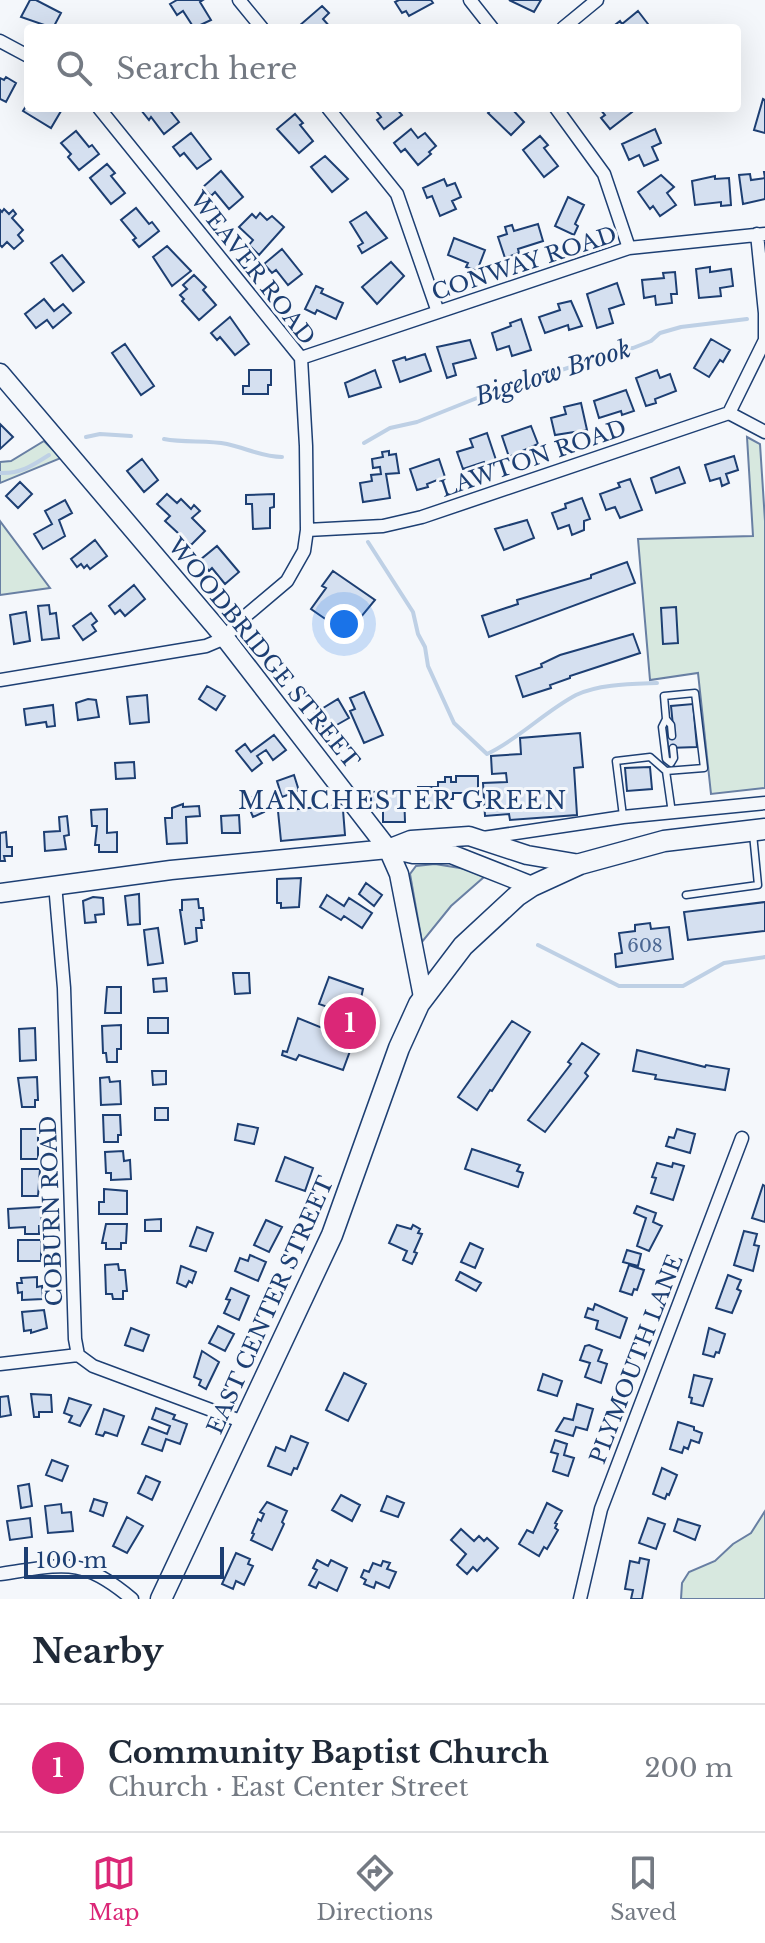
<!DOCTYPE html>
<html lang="en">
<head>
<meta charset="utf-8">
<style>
  :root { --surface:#fff; --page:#f2f2f3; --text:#1f2937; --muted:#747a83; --line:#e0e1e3; --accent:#db2777 }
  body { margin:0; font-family:"Libre Baskerville",serif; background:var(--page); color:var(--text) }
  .scale { position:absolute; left:24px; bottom:20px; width:200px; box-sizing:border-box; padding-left:8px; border:4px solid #1d3f73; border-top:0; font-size:22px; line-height:28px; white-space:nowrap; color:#1d3f73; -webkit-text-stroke:6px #f4f7fb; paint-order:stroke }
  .you { position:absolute; left:344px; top:624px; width:28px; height:28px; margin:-20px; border:6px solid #fff; border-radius:50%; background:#1a73e8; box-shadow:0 0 0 12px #1a73e833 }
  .badge { display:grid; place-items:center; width:52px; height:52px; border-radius:50%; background:var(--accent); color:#fff; font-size:26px; font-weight:700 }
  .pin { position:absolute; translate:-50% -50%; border:4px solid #fff; box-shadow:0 2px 8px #0006 }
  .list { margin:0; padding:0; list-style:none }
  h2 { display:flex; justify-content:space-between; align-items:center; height:104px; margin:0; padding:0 32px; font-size:34px }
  h2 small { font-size:26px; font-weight:400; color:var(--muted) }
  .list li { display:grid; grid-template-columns:52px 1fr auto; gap:24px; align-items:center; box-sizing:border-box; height:128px; padding:0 32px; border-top:2px solid var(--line) }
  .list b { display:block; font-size:30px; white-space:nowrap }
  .list p { margin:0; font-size:26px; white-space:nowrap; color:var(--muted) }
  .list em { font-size:26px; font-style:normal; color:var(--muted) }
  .icon { flex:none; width:44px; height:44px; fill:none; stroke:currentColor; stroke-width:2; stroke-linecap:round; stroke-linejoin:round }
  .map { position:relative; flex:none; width:765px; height:1599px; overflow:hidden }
  .search { position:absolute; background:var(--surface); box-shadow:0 8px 32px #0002; left:24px; right:24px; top:24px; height:88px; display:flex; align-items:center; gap:20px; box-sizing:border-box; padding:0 28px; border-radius:8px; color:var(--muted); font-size:30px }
  .sheet { height:232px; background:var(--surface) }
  nav { display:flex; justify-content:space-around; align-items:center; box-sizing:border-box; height:112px; border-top:2px solid var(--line); background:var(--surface); font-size:22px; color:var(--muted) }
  nav a { display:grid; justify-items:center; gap:4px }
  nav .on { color:var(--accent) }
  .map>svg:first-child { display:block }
</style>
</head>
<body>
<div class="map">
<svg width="765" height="1599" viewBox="0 0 765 1599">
  <rect width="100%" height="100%" fill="#f4f7fb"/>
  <path fill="#d7e8df" stroke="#687fa3" stroke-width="2" d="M747,437L760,444L765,521V788L711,794L698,673L650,680L638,539L753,536Z
    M44,441L61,458L0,483V462L11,461Z
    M0,521L50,588L0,595Z
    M435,864L466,869L484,877L451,906L422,942L410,874L416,866Z
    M765,1511V1599H681L682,1583L689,1572L715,1561L733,1544L751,1533Z"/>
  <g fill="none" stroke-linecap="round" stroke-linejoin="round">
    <path stroke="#bed0e5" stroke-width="4" d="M86,437L100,434L131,436
      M164,439C185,443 207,440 227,444C246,448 262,457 282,457
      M364,443L390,428L417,422L482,396L595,359L605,353L633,348L651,341L660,333L681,327L747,319
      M0,473C20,474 32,466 49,455
      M368,542L413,612L418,634L425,647L428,666L454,723L487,754C519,739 544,712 576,695C599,684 632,684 657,683
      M538,945L619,986H683L724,963L765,957"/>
  </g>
  <path fill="#d5e0f0" stroke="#1d3f73" stroke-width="2" d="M30,0H36L61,13L53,28L21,17Z
    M177,0H203L200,2L211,20L194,28L183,11L177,15L170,4Z
    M399,0H431L433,3L409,16L406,11L402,13L395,2Z
    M509,0H541L534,12Z
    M322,6L329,13L323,19L331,28H301L299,26Z
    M638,11L648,24L643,28H611L620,21L622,24Z
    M6,77L16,83L6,102L0,99V78L4,80Z
    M763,99L765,100V133L754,130Z
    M28,103V108H56L61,111L51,128L23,111Z
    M144,108H168L179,122L164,134L151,117L149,120L141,110Z
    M374,108H396L402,115L384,129L377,120L381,117Z
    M493,108H513L512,109L524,122L511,135L488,113Z
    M602,108H629L632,112L610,129L601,118L605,115L600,109Z
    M295,114L303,123L300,125L313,141L299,153L277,129Z
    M411,129L418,138L425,133L436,146L429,152L431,154L418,165L405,149L401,152L394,143Z
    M655,129L661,143L652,147L658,160L644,166L639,155L629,160L622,144Z
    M76,131L89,147L92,145L99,154L79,170L68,157L71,154L61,143Z
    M191,133L211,159L197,169L184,153L180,156L173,147Z
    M540,136L548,145L544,148L558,166L544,177L523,150Z
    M325,156L348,179L332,192L311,167Z
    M107,164L115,173L111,176L125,193L111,204L90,178Z
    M221,171L243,197L229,209L215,192L211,196L203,187Z
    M764,172H765V199L743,204L739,175L750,174L751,180L765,178Z
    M661,175L674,187L667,193L676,205L660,216L653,206L650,209L638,192Z
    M715,176V179L729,178L731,205L721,206V202L695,205L692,181Z
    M444,179L447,186L455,183L461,197L452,201L456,209L440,216L432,196L427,198L423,188Z
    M568,197L584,205L575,224L578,226L574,235L555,226Z
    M136,208L149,224L152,222L159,231L139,247L133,240L136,238L121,220Z
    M4,209L9,214L13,210L16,214L12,218L23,230L18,235L23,241L14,249L7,242L2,247L0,245V210L2,212Z
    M366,212L387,238L362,253L358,246L363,243L350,222Z
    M260,213L267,220L272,216L284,227L259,255L249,245L253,240L239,227L252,214L256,218Z
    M538,224L543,241L518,249L519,253L505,258L498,237L507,234L505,227L512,225L514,231Z
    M454,238L485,250L477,271L466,267L468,263L448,255Z
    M167,246L191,271L172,286L153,257Z
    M282,249L302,274L288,285L276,270L272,273L264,264Z
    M62,255L84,282L73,291L51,263Z
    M391,262L404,276L377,304L362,287Z
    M710,267V272L731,269L733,286L720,288L721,296L699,298L696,269Z
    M675,272L677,294H671L672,303L656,305L655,296L644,298L642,280L664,278L663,273Z
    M194,275L206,287L203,290L216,305L199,320L182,301L184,299L180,295L187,289L183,285Z
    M617,283L624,304L609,309L613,323L597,328L587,294Z
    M316,286L323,289L321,293L343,303L336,319L317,310L315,314L305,309Z
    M44,299L54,311L63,304L71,313L53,328L47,320L36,328L25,314Z
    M571,301L582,326L569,330L568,325L545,333L539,317L560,310L558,304Z
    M230,317L249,344L235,355L220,337L217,340L211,333Z
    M521,319L531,350L512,356L509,346L497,350L492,333L511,326L510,323Z
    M711,339L730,350L723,362L720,360L709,377L694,368Z
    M470,340L476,358L453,364L456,375L447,378L437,347Z
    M125,344L154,386L141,395L112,353Z
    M425,354L431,371L400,382L393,361L405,357L406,360Z
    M249,370H271V385H268V394H243V386H249Z
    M375,370L381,387L349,397L345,383Z
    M657,370L660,378L670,374L676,391L655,399L656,403L646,406L636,378Z
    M626,390L634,411L622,415L621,411L599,418L594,401Z
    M581,403L587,430L555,435L551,418L566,414L564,407Z
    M0,424L13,437L0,449Z
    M531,426L538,444L509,457L502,436Z
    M487,433L497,463L486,466L484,462L463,469L457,452L473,447L470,439Z
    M389,451V455L396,454L399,473L386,474L390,498L363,502L360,483L372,481L371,475L381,474L380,467L373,468L372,459L383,457L382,452Z
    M734,456L738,470L726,474L729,483L722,486L720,478L710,481L705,465Z
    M142,459L158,480L144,492L127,471Z
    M439,459L445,477L427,484L428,487L417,490L410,469Z
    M679,467L685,483L656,493L651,478Z
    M630,479L642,510L620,518L615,507L606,510L600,494L620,487L618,483Z
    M20,482L32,494L18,508L6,496Z
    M167,494L177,503L181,499L191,509L194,505L200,511L192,518L205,531L191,545L165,521L170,516L157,504Z
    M274,494V507L270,508V528L253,529L252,504H246V495Z
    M582,498L590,519L584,521V530L572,535L569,525L558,529L552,513L566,508L565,504Z
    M65,500L72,513L59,520L65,536L43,549L34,534L52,524L45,511Z
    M527,520L534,538L504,550L495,529Z
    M95,540L107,556L90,569L87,565L84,568L81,564L77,567L71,559Z
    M217,546L239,572L225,584L212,568L209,571L200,560Z
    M627,562L635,583L489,637L482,616L518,604L517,600L591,578V575Z
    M333,571L375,600L347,634L311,609L326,588L322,586Z
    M134,585L145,599L125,616L120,610L115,614L109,606Z
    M49,605L50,614L56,613L59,638L42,640L38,606Z
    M676,607L678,643L663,644L661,608Z
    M26,612L30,641L14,644L10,615Z
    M91,613L97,621L92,625L96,631L83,640L73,626Z
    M633,634L640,653L570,676V678L550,685L551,688L523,697L516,676L542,667L541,664L560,655Z
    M207,686L225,696L216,710L199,699Z
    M364,692L383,735L364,743L350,711L355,709L350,698Z
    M147,695L149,722L130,724L127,697Z
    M88,699L96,700L99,717L78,720L76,703Z
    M338,699L349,718L326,731L315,713Z
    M693,704L697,747L668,748L667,737L674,736L671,706Z
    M53,705L55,726L47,727L46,722L26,725L24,709Z
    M580,733L583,767L574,768L577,815L510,820L509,814L485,816L483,783L507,782L506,773L492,774L491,756L521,754L520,738Z
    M274,735L286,750L273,760L266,750L257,756L262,763L252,771L236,751L245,744L251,752Z
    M134,762L135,778L116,779L115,763Z
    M650,767L652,789L627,791L625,768Z
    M294,775L299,791L282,797L277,781Z
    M456,776H478V793H453V799H442V810H422V798H418V787H438V782H445V777H451V782H456Z
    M404,791L405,822H383V810H371V792Z
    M257,795L264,812L253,817L246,800Z
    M183,804V807L199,806L200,816L186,817L187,843L167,844L165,818H172V808Z
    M340,805L343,810L345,835L281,841L278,811Z
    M107,809V833L117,832V852H99V845H95L97,826H92L91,810Z
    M239,815L240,833H222L221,816Z
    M67,816L69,835L64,836L66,849L45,851L44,832L60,831L59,817Z
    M6,832L7,847H12V856H4L5,861H0V833Z
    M301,878L299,907L281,908V903H277V879Z
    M366,883L382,895L374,906L359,894Z
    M139,894L140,924L128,925L125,896Z
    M327,895L344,906L349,898L372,913L362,928L344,916L341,920L320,907Z
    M93,897L103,898L104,914L95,915L96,922L85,923L83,901Z
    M198,899L199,908H203L204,920H201L202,928H196L197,941L185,944L180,910H182V900Z
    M765,902V931L688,940L684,912Z
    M650,923L651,929L669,927L673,959L616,967L615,954L622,953L619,933L635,931V925Z
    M158,928L163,963L148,965L144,930Z
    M233,973H249L250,993L235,994Z
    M329,977L363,989L360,1003L370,1006L357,1045L353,1043L343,1070L299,1055L296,1060L282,1055L283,1051L287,1052L298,1018L332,1032L339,1011L319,1004Z
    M166,978L167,991L154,992L153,979Z
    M107,987H121V1013H105Z
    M148,1018H168V1033H148Z
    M512,1021L530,1032L492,1091L490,1090L477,1110L458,1097Z
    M121,1025V1049H117V1062H107L106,1053H103L102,1026Z
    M35,1028L36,1060L20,1061L19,1029Z
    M582,1043L599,1054L585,1073L588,1076L545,1132L528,1120L571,1064L568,1062Z
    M637,1050L705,1067L706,1065L729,1069L725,1090L655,1079L656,1075L633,1071Z
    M152,1071H166V1084L153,1085Z
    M37,1077L38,1100H35V1107H22L18,1078Z
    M109,1077L110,1082L120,1081L121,1104L101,1105L100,1078Z
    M155,1108H168V1120H155Z
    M103,1115H120L121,1135H118V1142H104Z
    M238,1124L258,1128L254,1144L235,1140Z
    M21,1129H38V1159H21Z
    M677,1129L695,1134L690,1153L666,1146L669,1137L674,1138Z
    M472,1149L520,1165L517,1171L523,1173L518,1187L465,1169Z
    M123,1151L124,1161L130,1160L131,1179L111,1180V1173H106L105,1152Z
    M285,1157L313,1168L305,1191L276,1181Z
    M657,1163L672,1167L673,1163L684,1166L673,1200L651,1193L656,1178L652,1177Z
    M22,1169H40L38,1196H22Z
    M763,1185L765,1186V1222L752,1218Z
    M104,1189L127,1191V1214H99V1202H104Z
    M637,1206L656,1213L653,1222L662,1226L649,1251L637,1246L646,1218L634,1213Z
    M41,1207L42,1226H39V1234H25V1227L9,1228L8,1209Z
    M161,1219V1231H145V1220Z
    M266,1220L282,1227L269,1252L254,1245Z
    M106,1224H127L126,1243H121V1249H106V1243H102Z
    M397,1225L411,1229L413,1225L420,1229L418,1233L422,1234L414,1252L417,1253L412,1264L403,1260L407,1251L389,1243Z
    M197,1227L213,1233L206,1251L190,1246Z
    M744,1231L757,1234L754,1245L759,1246L753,1271L734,1265Z
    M18,1240H41V1261H18Z
    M470,1243L483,1249L475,1268L461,1262Z
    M627,1250L641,1254L638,1266L623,1262Z
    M250,1255L266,1262L258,1281L235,1271L240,1258L248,1261Z
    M118,1264L119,1270H125L127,1291H123V1299H113L112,1294H106L105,1265Z
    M629,1265L644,1270L637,1290L634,1289L632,1295L620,1291Z
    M181,1266L196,1272L192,1283L189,1281L186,1287L177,1283Z
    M460,1272L481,1283L476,1291L456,1280Z
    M728,1275L741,1280L737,1289L741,1291L732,1313L716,1308Z
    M37,1277V1287L42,1286L43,1299L22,1300V1292L18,1293L17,1283H22L21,1278Z
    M231,1288L249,1296L239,1320L224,1313L230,1300L226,1299Z
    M595,1304L627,1318L620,1338L596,1329L598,1321L585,1317L588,1308L593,1310Z
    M44,1310L47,1328L31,1333V1330L24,1331L22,1312Z
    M218,1326L234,1334L225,1351L209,1343Z
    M131,1328L149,1335L143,1351L125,1345Z
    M709,1328L725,1334L719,1353L716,1352L714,1357L703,1354Z
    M589,1345L602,1350L598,1361L607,1364L601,1383L585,1377L590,1363L580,1360L585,1346Z
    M202,1351L219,1362L206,1389L199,1385L201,1380L194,1377Z
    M344,1373L366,1384L348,1421L326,1410Z
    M543,1374L562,1381L557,1396L538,1390Z
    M694,1375L712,1379L703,1406L691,1403L692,1398L689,1397Z
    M31,1394L51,1395L52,1412H39V1417H34Z
    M8,1396L11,1415L0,1417V1397Z
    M69,1398L91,1405L80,1426L69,1422L72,1416L64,1413Z
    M577,1404L593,1409L587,1430L576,1427L573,1436L556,1431L564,1418L573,1420Z
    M156,1408L175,1415L173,1419L187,1424L180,1444L166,1439L162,1451L142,1444L149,1427L167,1434L170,1426L152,1419Z
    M104,1409L124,1416L117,1436L105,1432L103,1436L96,1434Z
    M678,1422L694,1427V1430L702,1433L699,1443L691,1440L688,1449L684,1447L682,1453L670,1449Z
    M291,1436L308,1443L297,1469L294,1468L291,1475L268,1466L276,1447L285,1451Z
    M555,1440L567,1444L564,1455L574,1458L568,1476L553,1471L558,1454L551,1452Z
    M52,1460L68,1466L62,1481L46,1475Z
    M662,1468L677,1475L669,1495L667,1494L665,1499L653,1494Z
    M146,1476L160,1482L152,1500L138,1493Z
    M29,1484L32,1506L21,1508L18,1486Z
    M341,1495L360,1505L352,1521L332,1510Z
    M387,1496L404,1503L398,1517L381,1511Z
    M94,1499L107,1503L103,1516L90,1511Z
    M267,1502L287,1511L282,1522L284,1524L272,1550L251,1540L254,1534L252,1533L258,1519L261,1521L264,1514L260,1512Z
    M547,1503L562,1511L555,1523L557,1524L555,1528L558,1530L547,1549L544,1547L539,1556L519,1544L527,1530L533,1533Z
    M61,1504L62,1513L71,1512L73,1531L48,1533L45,1506Z
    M127,1517L143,1526L127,1553L113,1546Z
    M30,1518L32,1537L10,1540L7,1521Z
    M648,1518L665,1524L656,1549L639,1543Z
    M678,1519L700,1526L695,1540L674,1531Z
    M461,1529L474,1541L479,1536L484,1541L487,1538L498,1548L477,1571L473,1567L467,1574L457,1565L466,1554L451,1540Z
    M236,1553L250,1559L248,1564L253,1566L244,1585L236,1581L233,1589L222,1584Z
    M640,1558L649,1560L642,1599H631L633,1590L625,1589L630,1561L639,1563Z
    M317,1560L328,1566L331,1560L347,1568L337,1591L319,1582L316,1588L309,1585L317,1570L313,1568Z
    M383,1561L390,1563L387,1569L396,1572L389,1588L376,1582L374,1588L364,1584L366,1580L361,1577L364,1570L369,1572L373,1563L381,1566Z"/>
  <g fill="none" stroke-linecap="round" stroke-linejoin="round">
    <g stroke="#1d3f73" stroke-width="9">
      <path id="lane" d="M666,719L662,727L666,759L671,763
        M671,763L674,758L673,748
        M666,771L704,768L695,693L664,696L666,719L671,725L672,736
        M623,816L616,761L650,757L666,771L672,813
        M686,895L758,885L753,834"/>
    </g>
    <g stroke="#1d3f73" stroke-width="15">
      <path id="street" d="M239,0L262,28
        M470,0L492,28
        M563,28L597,0
        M0,41L28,56
        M328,108L397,194L438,312
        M556,108L604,174L629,248
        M301,358L629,248L765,234
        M729,413L765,340V313L757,234
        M307,530L383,526L422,517L729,413L765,432
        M0,680L206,646L225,638L236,624L287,581L304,551L307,530L306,446L301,358L99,108
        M483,838L623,817L765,803
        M55,884L64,988L75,1339L78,1355L93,1366L246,1423
        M0,1364L78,1355
        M0,1574C63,1565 80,1555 132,1599
        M580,1599L601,1509L742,1138"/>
    </g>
    <g stroke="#1d3f73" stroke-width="21">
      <path id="secondary" d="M0,373L225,638L388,849L399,874L423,997
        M390,849L413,854H451L532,886
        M0,893L171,870L388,849L411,840L469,836L527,855L580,864"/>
    </g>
    <g stroke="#1d3f73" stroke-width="23">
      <path id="primary" d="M161,1599L332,1235L399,1048L419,1004L463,946L517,896L532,886L580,864L664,841L765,829"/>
    </g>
    <use href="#lane" stroke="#f4f7fb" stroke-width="6"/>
    <use href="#street" stroke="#f4f7fb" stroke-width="12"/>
    <use href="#secondary" stroke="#f4f7fb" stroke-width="18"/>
    <use href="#primary" stroke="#f4f7fb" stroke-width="20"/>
  </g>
  <g text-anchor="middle" stroke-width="6" stroke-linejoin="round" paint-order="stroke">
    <g font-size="18" fill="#4b6792">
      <text x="645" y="952">608</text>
    </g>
    <g font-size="22" fill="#1d3f73" stroke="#f4f7fb">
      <text transform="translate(524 263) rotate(-18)" y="8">CONWAY ROAD</text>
      <text transform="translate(253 268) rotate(52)" y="8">WEAVER ROAD</text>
      <text transform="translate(533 458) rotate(-19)" y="8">LAWTON ROAD</text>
      <text transform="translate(264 653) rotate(51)" y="8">WOODBRIDGE STREET</text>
      <text transform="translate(51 1211) rotate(-92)" y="8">COBURN ROAD</text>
      <text transform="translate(270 1305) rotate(-66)" y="8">EAST CENTER STREET</text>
      <text transform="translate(636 1359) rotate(-69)" y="8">PLYMOUTH LANE</text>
    </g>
    <g font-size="24" font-style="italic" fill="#1d3f73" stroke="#f4f7fb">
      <text transform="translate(553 373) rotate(-18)" y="8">Bigelow Brook</text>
    </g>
    <g font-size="24" letter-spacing="2" fill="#1d3f73" stroke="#f4f7fb">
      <text x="403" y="809">MANCHESTER GREEN</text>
    </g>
  </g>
</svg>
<div class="scale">100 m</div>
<div class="you"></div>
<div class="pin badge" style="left:350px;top:1023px">1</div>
<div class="search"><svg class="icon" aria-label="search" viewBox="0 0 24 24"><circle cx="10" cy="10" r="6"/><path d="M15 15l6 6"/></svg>Search here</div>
</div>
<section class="sheet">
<h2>Nearby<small></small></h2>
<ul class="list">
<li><span class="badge">1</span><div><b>Community Baptist Church</b><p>Church · East Center Street</p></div><em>200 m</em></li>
</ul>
</section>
<nav>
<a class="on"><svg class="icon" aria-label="map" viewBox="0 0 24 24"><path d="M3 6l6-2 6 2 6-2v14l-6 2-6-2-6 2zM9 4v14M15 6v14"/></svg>Map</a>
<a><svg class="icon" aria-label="directions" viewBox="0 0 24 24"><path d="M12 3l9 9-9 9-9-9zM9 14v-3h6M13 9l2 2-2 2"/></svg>Directions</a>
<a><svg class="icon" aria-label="saved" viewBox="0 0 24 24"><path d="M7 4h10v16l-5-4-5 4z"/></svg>Saved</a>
</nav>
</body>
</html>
